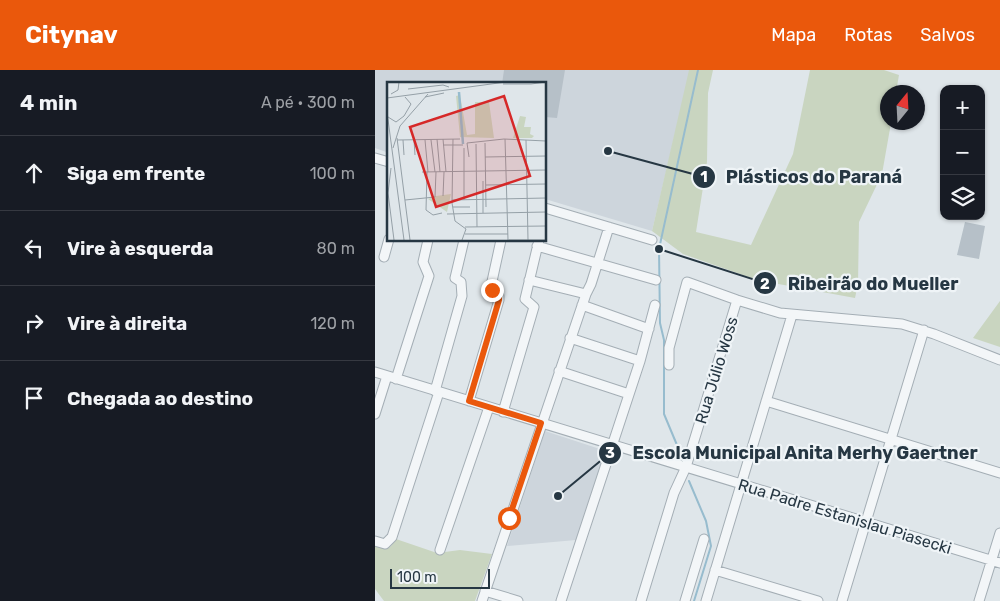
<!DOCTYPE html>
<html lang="pt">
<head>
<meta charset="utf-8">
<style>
  :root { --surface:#171b24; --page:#242831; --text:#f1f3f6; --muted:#9ea1a6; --line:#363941; --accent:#ea580c }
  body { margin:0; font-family:Rubik,sans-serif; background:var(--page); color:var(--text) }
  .controls { position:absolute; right:15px; top:15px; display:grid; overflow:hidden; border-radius:10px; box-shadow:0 1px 4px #0004 }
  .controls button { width:45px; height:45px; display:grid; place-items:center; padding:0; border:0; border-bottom:1px solid var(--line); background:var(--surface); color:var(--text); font:25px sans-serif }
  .compass { position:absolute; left:505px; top:15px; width:45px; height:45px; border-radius:50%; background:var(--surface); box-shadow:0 1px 4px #0004; rotate:18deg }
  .scale { position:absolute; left:15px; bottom:12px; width:100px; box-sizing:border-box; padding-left:5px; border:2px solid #263743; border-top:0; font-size:14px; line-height:18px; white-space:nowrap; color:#263743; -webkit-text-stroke:4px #eff4f7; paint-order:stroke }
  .stop { position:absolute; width:15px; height:15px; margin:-11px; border:4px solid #ea580c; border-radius:50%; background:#fff }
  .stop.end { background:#ea580c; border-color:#fff; box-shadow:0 1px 5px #0008 }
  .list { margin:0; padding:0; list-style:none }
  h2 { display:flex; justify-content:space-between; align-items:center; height:65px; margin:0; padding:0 20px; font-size:21px }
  h2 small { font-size:16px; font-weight:400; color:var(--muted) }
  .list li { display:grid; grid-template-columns:32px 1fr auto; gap:15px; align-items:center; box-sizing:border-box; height:75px; padding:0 20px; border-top:1px solid var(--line) }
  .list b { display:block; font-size:19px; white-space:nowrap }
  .list em { font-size:16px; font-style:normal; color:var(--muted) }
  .icon { flex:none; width:28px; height:28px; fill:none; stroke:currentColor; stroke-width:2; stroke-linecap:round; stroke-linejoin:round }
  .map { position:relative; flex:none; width:625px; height:531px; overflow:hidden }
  header { display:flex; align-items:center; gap:30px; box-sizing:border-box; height:70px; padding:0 25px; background:var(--accent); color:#fff }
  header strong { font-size:24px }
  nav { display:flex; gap:28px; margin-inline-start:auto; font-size:18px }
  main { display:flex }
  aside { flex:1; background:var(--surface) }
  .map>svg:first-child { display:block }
</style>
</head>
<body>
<header>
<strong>Citynav</strong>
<nav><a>Mapa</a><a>Rotas</a><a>Salvos</a></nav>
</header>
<main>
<aside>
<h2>4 min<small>A pé · 300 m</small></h2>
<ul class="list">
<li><svg class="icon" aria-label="ahead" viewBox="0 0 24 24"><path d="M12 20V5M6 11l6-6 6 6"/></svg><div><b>Siga em frente</b></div><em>100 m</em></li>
<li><svg class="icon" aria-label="left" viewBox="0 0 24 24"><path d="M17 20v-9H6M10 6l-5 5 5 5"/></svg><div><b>Vire à esquerda</b></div><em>80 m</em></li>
<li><svg class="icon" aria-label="right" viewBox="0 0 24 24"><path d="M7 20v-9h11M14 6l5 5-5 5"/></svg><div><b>Vire à direita</b></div><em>120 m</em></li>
<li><svg class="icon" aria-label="arrive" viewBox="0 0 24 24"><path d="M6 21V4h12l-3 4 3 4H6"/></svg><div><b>Chegada ao destino</b></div></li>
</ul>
</aside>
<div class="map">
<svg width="625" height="531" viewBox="0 0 625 531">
  <rect width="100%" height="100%" fill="#dfe6ea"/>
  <path fill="#cdd5dc" d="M0,0H315L277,161L170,129V14H14V83L0,78Z
    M170,361L231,381L201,470L132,476Z"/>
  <path fill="#c9d5c0" d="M314,0H338L333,23L332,92L321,162L376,175L418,84L435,0H509L524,5L521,22H512V52L516,53L507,104L484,152L483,214L480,228L382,210L308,184L277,161Z
    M625,231V277L598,268Z
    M21,469L62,483L85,480L117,484L100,531H9L0,519V475L12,479L16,476Z"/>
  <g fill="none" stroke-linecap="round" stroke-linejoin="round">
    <path stroke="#97bcce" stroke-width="2" d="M307,387L289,344V270L285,253L284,179L323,0
      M314,411L331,451L336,476L319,531"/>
  </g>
  <path fill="#b6c0c8" d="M129,0H190L182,48L170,47V14H127Z
    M590,152L610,156L604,189L582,185Z"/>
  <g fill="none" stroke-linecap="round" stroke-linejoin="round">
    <g stroke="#a4aeb5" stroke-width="11">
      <path id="minor" d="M0,88L14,92
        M170,138L277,170
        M162,176L281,210
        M9,187L14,169
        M154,210L211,224
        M207,235L274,259
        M195,268L265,291
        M294,295V278L312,212L362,230L405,243L527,254L559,264L625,290
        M184,301L254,324
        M0,302L625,493
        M21,309L54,206L48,192L53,170
        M60,321L87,226L86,212L80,208L89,170
        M94,331L124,230V226L117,220L116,216L126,170
        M391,331L625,403
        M128,342L159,237L150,229L164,170
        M0,344L12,306
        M0,471L10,474L17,467L64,322
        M65,480L114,337
        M340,500L443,531
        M110,521L143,531
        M107,531L211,224L216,214L234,157
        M186,531L265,291L280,235
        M266,531L299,423L311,397L362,230
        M310,531L329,469
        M331,531L417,245
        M467,531L549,260
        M604,531L625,463"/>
    </g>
    <use href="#minor" stroke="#f3f6f8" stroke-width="9"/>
  </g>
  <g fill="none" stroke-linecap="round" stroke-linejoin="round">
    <path stroke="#ea580c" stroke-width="6" d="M117,220L124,226V230L94,331L166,353L134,448"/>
  </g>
  <g text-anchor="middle" stroke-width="4.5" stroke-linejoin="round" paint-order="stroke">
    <g font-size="16" fill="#263743" stroke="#eff4f7">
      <text transform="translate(341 300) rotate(-73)" y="6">Rua Júlio Woss</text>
      <text transform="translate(470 446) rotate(17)" y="6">Rua Padre Estanislau Piasecki</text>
    </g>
  </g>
  <g transform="translate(12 12)">
    <rect width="159" height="159" fill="#dfe6ea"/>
    <path d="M73,13L80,53L88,52V20H102L107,56L73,55L69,14ZM133,34L139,35L137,45H144L143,52L147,54L145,56H126ZM64,112L60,130L41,117L49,114Z" fill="#c9d5c0"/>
    <path fill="none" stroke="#97bcce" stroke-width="2.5" d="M72,10L76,62"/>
    <path fill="none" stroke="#95a0a7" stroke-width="1" d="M116,2H144M144,2L159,0M21,7L56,3L62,5M4,12L11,8L12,0M38,15L57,11M0,16L119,0M0,30L17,158M1,35L9,40L17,34L24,22L18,15M10,56L23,158M50,57L53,90M56,57L59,90M66,57L65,121L68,139L79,147L75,158M118,57L121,158M10,58L73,57M16,58L17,73M27,58L28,73M38,58L41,90M44,58L48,90M139,58L141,158M98,61L99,125M89,62L90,145M56,63H76M6,66L13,44L41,12M77,66V118M82,75L80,61L117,57L159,59M98,75L159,74M35,90L159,88M40,90L39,128L46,133L55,131M96,99V131M99,103L159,102M1,111L7,158M1,111L4,86M56,114L57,90M18,118L48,115L49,90M65,118L159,116M66,125H83M60,132L159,130M78,145L159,144M78,152H121M122,158H159"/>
    <path fill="#d62828" fill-opacity="0.15" stroke="#d62828" stroke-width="2.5" d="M117,14L143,94L49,125L23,45Z"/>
    <rect width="159" height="159" fill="none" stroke="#263743" stroke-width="2.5"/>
  </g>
  <path fill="none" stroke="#263743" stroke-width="2" d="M233 81L329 107M284 179L390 213M183 426L235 383"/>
  <g fill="#263743" stroke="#eff4f7" stroke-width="2">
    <circle cx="233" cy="81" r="5"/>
    <circle cx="284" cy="179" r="5"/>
    <circle cx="183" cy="426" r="5"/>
    <circle cx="329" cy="107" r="12"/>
    <circle cx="390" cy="213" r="12"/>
    <circle cx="235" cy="383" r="12"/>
  </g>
  <g font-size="15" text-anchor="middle" font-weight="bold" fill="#fff">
    <text x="329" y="112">1</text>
    <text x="390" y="219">2</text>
    <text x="235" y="388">3</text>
  </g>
  <g font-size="18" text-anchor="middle" font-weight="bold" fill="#263743" stroke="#eff4f7" stroke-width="4.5" stroke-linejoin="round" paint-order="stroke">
    <text x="439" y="113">Plásticos do Paraná</text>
    <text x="498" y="220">Ribeirão do Mueller</text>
    <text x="430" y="389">Escola Municipal Anita Merhy Gaertner</text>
  </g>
</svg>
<div class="controls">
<button>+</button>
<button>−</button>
<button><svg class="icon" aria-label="layers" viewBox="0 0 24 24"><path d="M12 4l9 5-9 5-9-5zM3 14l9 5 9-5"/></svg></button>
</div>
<svg class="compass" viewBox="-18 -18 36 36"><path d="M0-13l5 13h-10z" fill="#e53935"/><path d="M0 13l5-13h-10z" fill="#9ea1a6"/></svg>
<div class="scale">100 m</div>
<div class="stop" style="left:134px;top:448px"></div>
<div class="stop end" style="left:117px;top:220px"></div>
</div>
</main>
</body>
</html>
